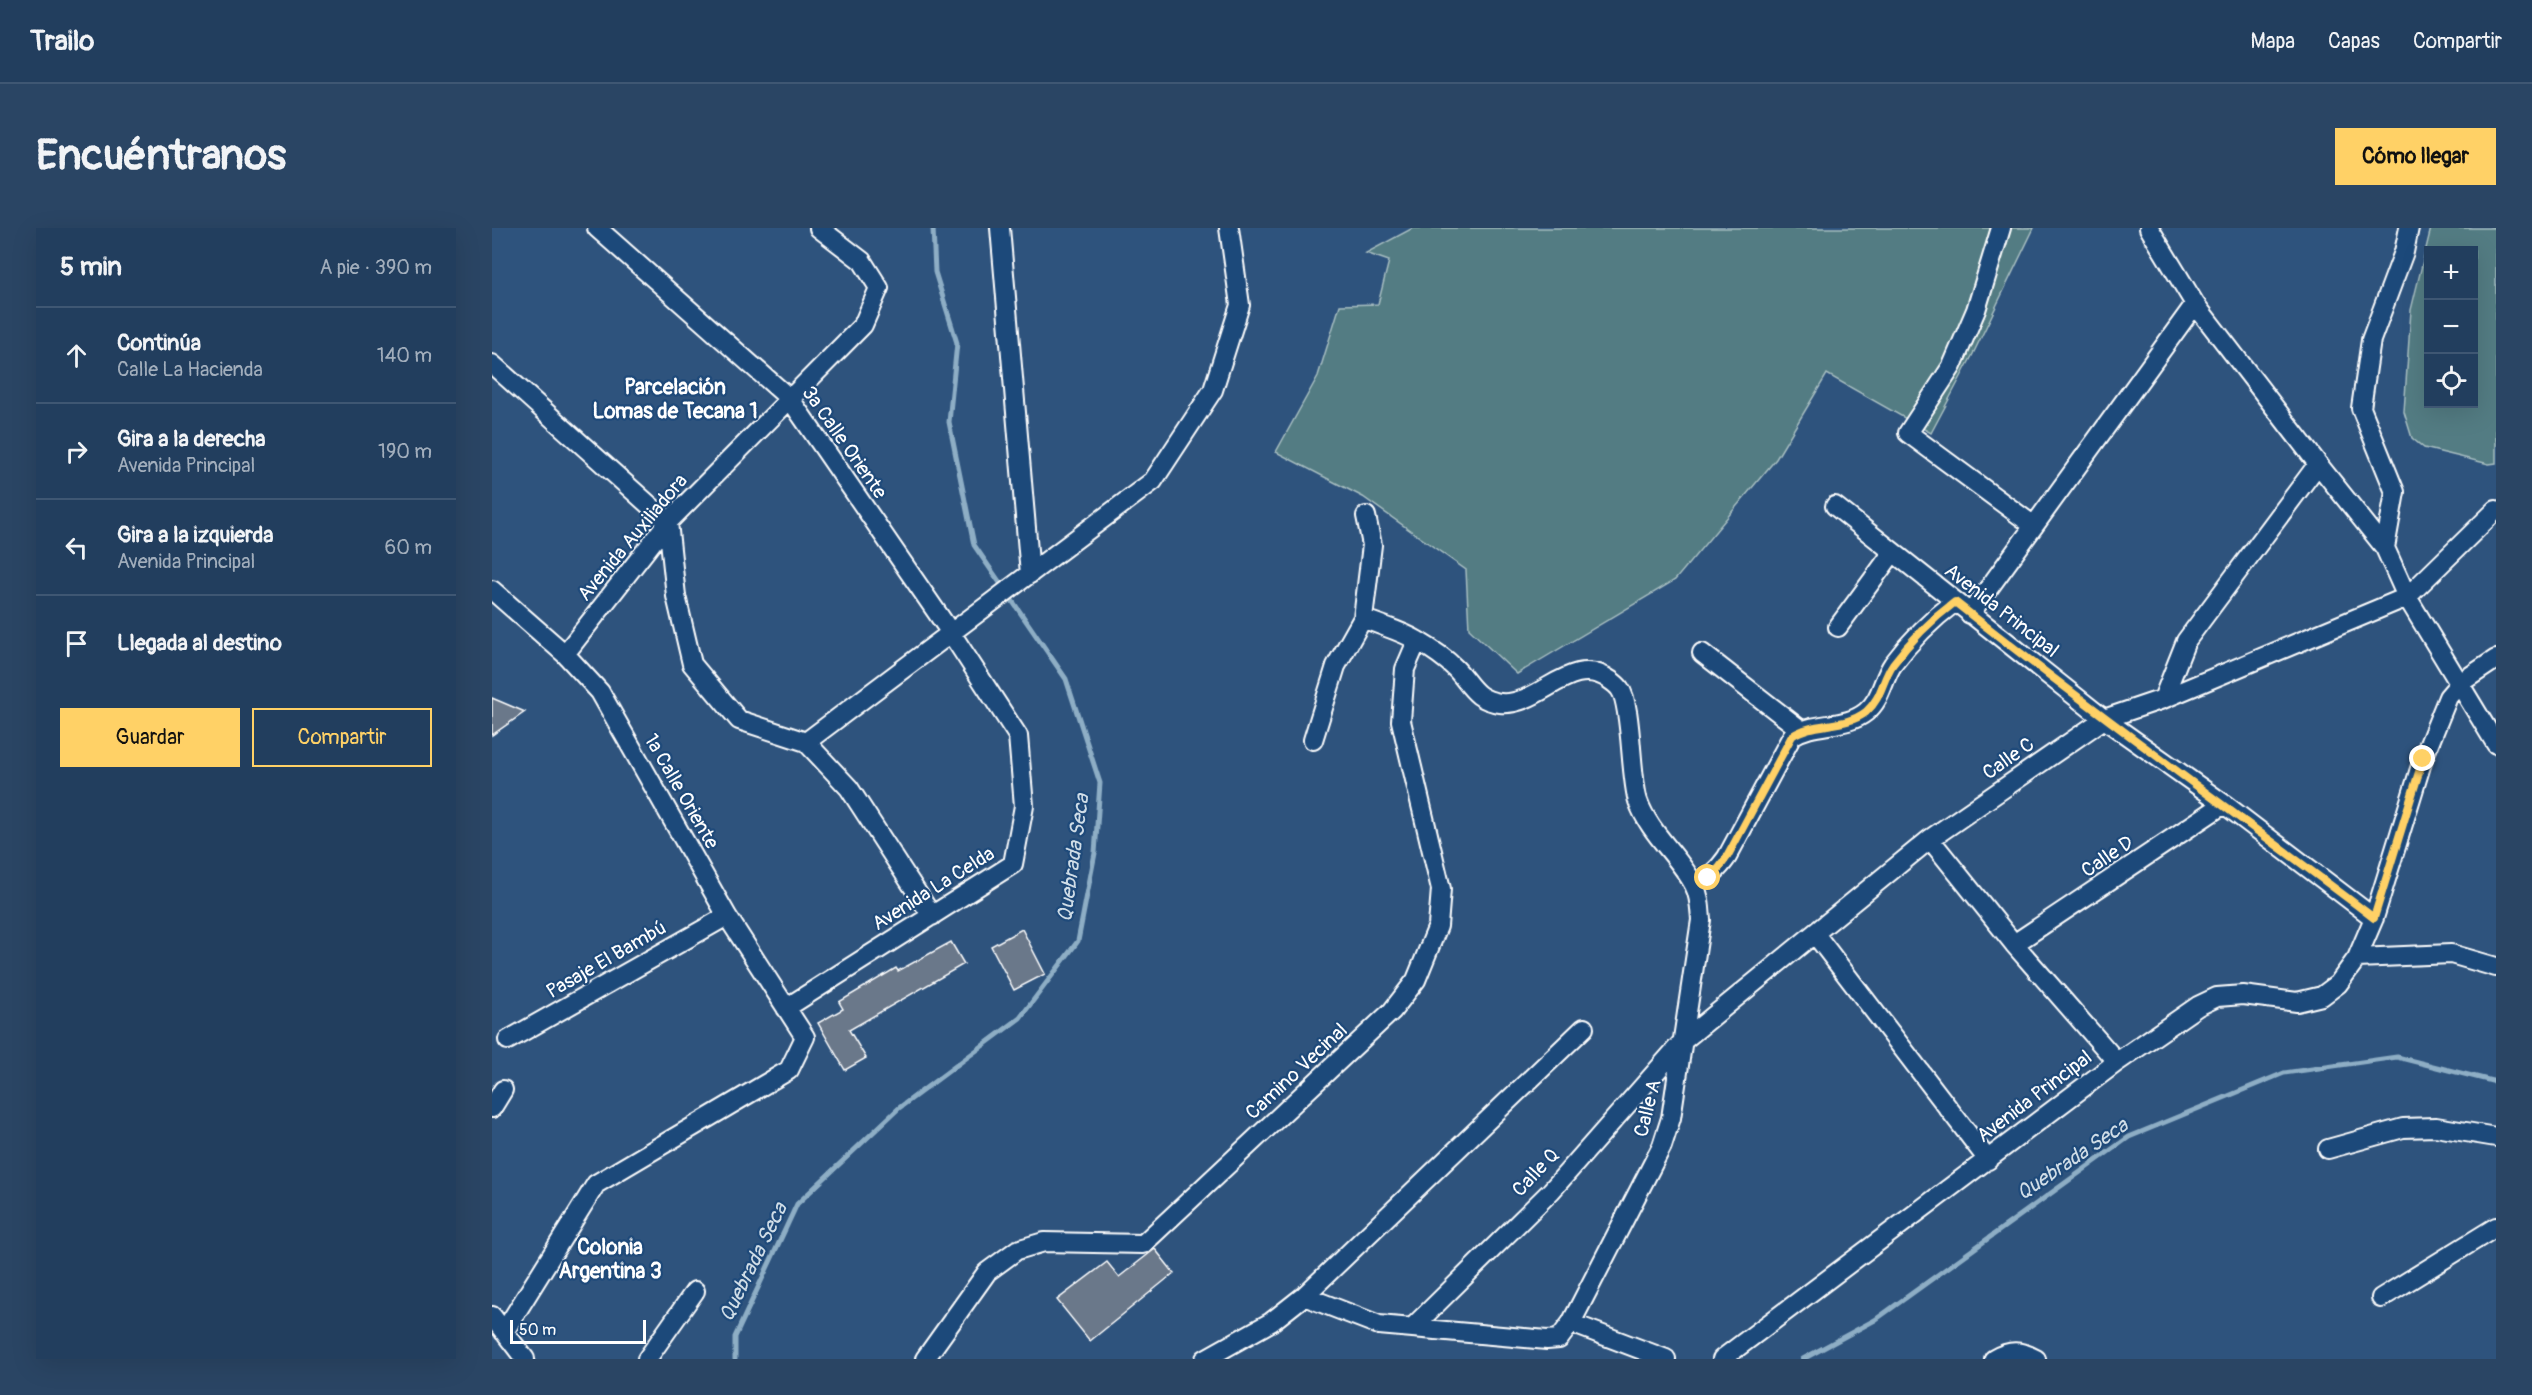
<!DOCTYPE html>
<html lang="es">
<head>
<meta charset="utf-8">
<style>
  :root { --surface:#223e5e; --page:#2a4564; --text:#f1f3f6; --muted:#a2aebc; --line:#3f5773; --accent:#ffd166 }
  body { margin:0; font-family:Pangolin,sans-serif; background:var(--page); color:var(--text) }
  .controls { position:absolute; right:18px; top:18px; display:grid; overflow:hidden; border-radius:0px; box-shadow:0 6px 24px #0002 }
  .controls button { width:54px; height:54px; display:grid; place-items:center; padding:0; border:0; border-bottom:2px solid var(--line); background:var(--surface); color:var(--text); font:30px sans-serif }
  .scale { position:absolute; left:18px; bottom:15px; width:136px; box-sizing:border-box; padding-left:6px; border:3px solid #fff; border-top:0; font-size:16px; line-height:21px; white-space:nowrap; color:#fff; -webkit-text-stroke:4px #1f4a7a; paint-order:stroke }
  .stop { position:absolute; width:18px; height:18px; margin:-14px; border:4px solid #ffd166; border-radius:50%; background:#fff }
  .stop.end { background:#ffd166; border-color:#fff; box-shadow:0 2px 6px #0008 }
  .list { margin:0; padding:0; list-style:none }
  h2 { display:flex; justify-content:space-between; align-items:center; height:78px; margin:0; padding:0 24px; font-size:26px }
  h2 small { font-size:20px; font-weight:400; color:var(--muted) }
  .list li { display:grid; grid-template-columns:39px 1fr auto; gap:18px; align-items:center; box-sizing:border-box; height:96px; padding:0 24px; border-top:2px solid var(--line) }
  .list b { display:block; font-size:22px; white-space:nowrap }
  .list p { margin:0; font-size:20px; white-space:nowrap; color:var(--muted) }
  .list em { font-size:20px; font-style:normal; color:var(--muted) }
  .actions { display:flex; gap:12px; padding:18px 24px }
  .actions a { flex:1; padding:14px 0; border:2px solid var(--accent); border-radius:0px; text-align:center; font-size:21px; color:var(--accent) }
  .actions .main { background:var(--accent); color:#111 }
  .icon { flex:none; width:33px; height:33px; fill:none; stroke:currentColor; stroke-width:2; stroke-linecap:round; stroke-linejoin:round }
  .map { position:relative; flex:none; width:2004px; height:1131px; overflow:hidden; border-radius:0px }
  header { display:flex; align-items:center; gap:36px; box-sizing:border-box; height:84px; padding:0 30px; background:var(--surface); border-bottom:2px solid var(--line) }
  header strong { font-size:28px }
  nav { display:flex; gap:33px; margin-inline-start:auto; font-size:21px }
  .intro { display:flex; align-items:center; justify-content:space-between; box-sizing:border-box; height:144px; padding:0 36px }
  h1 { margin:0; font-size:42px }
  .button { padding:15px 27px; border-radius:0px; background:var(--accent); color:#111; font-size:21px; font-weight:700 }
  main { display:flex; gap:36px; padding:0 36px }
  aside { flex:1; background:var(--surface); border-radius:0px; box-shadow:0 6px 24px #0002 }
  .map>svg:first-child { display:block }
</style>
</head>
<body>
<header>
<strong>Trailo</strong>
<nav><a>Mapa</a><a>Capas</a><a>Compartir</a></nav>
</header>
<div class="intro"><h1>Encuéntranos</h1><a class="button">Cómo llegar</a></div>
<main>
<aside>
<h2>5 min<small>A pie · 390 m</small></h2>
<ul class="list">
<li><svg class="icon" aria-label="ahead" viewBox="0 0 24 24"><path d="M12 20V5M6 11l6-6 6 6"/></svg><div><b>Continúa</b><p>Calle La Hacienda</p></div><em>140 m</em></li>
<li><svg class="icon" aria-label="right" viewBox="0 0 24 24"><path d="M7 20v-9h11M14 6l5 5-5 5"/></svg><div><b>Gira a la derecha</b><p>Avenida Principal</p></div><em>190 m</em></li>
<li><svg class="icon" aria-label="left" viewBox="0 0 24 24"><path d="M17 20v-9H6M10 6l-5 5 5 5"/></svg><div><b>Gira a la izquierda</b><p>Avenida Principal</p></div><em>60 m</em></li>
<li><svg class="icon" aria-label="arrive" viewBox="0 0 24 24"><path d="M6 21V4h12l-3 4 3 4H6"/></svg><div><b>Llegada al destino</b></div></li>
</ul>
<div class="actions"><a class="main">Guardar</a><a>Compartir</a></div>
</aside>
<div class="map">
<svg width="2004" height="1131" viewBox="0 0 2004 1131">
  <rect width="100%" height="100%" fill="#2e537d"/>
  <filter id="ink" filterUnits="userSpaceOnUse"><feTurbulence type="fractalNoise" baseFrequency=".0167" numOctaves="2"/><feDisplacementMap in="SourceGraphic" scale="12" xChannelSelector="R" yChannelSelector="G"/><feConvolveMatrix kernelMatrix="1 2 1 2 8 2 1 2 1" color-interpolation-filters="sRGB"/></filter>
  <g filter="url(#ink)">
    <path fill="#527c83" stroke="#a8bec1" stroke-width="1.5" fill-rule="evenodd" d="M921,0H1542L1480,128L1439,205L1335,146L1284,231L1183,352L1025,446L977,401L974,342L871,269L784,224L826,148L848,77L886,76L897,33L874,25Z
      M1939,0H2004V235L1997,236L1932,220L1920,210L1912,184L1919,82ZM1982,22V176H1936V22Z"/>
    <g fill="none" stroke-linecap="round" stroke-linejoin="round">
      <path stroke="#8eaec5" stroke-width="5" d="M243,1131V1109L305,976L407,880L528,790L586,713L603,625L608,555L574,451L482,317L457,194L465,115L443,44L441,0
        M1311,1131L1383,1092L1637,909L1792,845L1905,829L2004,854"/>
    </g>
    <path fill="#6b788a" stroke="#fff" stroke-width="1.5" d="M0,470L33,484L0,507Z
      M530,701L553,746L522,762L499,718Z
      M459,714L472,736L357,802L374,830L353,842L326,795L351,781L347,774L404,740L406,743Z
      M663,1021L682,1045L598,1113L565,1072L615,1034L627,1049Z"/>
    <g fill="none" stroke-linecap="round" stroke-linejoin="round">
      <g stroke="#fff" stroke-width="22">
        <path id="street" d="M105,0L298,171L459,405L526,508L532,578L521,636L294,780
          M508,0L538,346
          M1509,0L1484,82L1460,138L1416,205L1542,298
          M1657,0L1703,76L1826,236L1694,413L1671,471
          M0,136L176,294L184,368L200,436L247,492L314,514L357,560L440,688
          M1826,236L1893,320L1915,369L2004,516
          M1343,278L1612,491L1732,576L1882,690
          M1893,320L1903,264L1869,180L1879,112L1912,24L1917,0
          M0,362L73,426L108,464L235,688L313,809L297,842L104,956L12,1104
          M1478,386L1703,76
          M1346,399L1401,324
          M1210,425L1309,502
          M73,426L176,294L371,97L387,60L370,33L327,0
          M821,512L844,438L871,390L880,317L874,288
          M314,514L661,253L721,162L748,77L737,0
          M1438,611L1522,716L1625,834
          M1202,656C1217,650 1226,642 1235,629L1300,508C1322,493 1353,501 1374,484C1390,471 1390,452 1401,436C1419,412 1439,392 1463,374
          M1323,706L1496,932
          M1522,716L1732,576
          M1865,730L1959,726L2004,739
          M16,812L235,688
          M0,880L11,862
          M1836,921L1911,900L1944,899L2004,909
          M812,1068L1092,800
          M1889,1070L2004,999
          M0,1088L33,1131
          M1079,1095L1174,1131
          M920,1100L1059,963L1192,812L1438,611L1612,491L1671,471L1915,369L2004,282
          M155,1131L203,1063
          M433,1131L495,1044L525,1022L552,1014L651,1016L900,783L924,752L946,698L949,661L909,493L913,441L925,413
          M713,1131L779,1094L812,1068L887,1097L1055,1112L1067,1111L1079,1095L1170,918L1179,890L1209,692C1208,680 1208,668 1202,657C1187,628 1157,605 1146,573C1138,548 1140,477 1128,461C1126,458 1121,454 1118,452C1079,424 1048,479 1008,475C982,472 978,455 963,440C953,430 938,420 926,413C910,403 889,398 871,390
          M1230,1131L1625,834L1706,778L1725,769L1751,767L1805,774L1830,768L1846,756L1865,730L1882,690L1931,531L1956,469L1968,455L2004,431
          M1502,1131C1518,1122 1528,1122 1544,1131"/>
      </g>
      <use href="#street" stroke="#1f4a7a" stroke-width="18"/>
    </g>
  </g>
  <g fill="none" stroke-linecap="round" stroke-linejoin="round" filter="url(#ink)">
    <path stroke="#ffd166" stroke-width="8" d="M1216,650L1227,640L1235,629L1300,508C1322,493 1352,501 1374,484C1390,470 1390,452 1401,436C1419,412 1439,392 1463,374C1600,483 1742,584 1882,690L1931,531"/>
  </g>
  <g text-anchor="middle" stroke-width="4.5" stroke-linejoin="round" paint-order="stroke">
    <g font-size="20" fill="#fff" stroke="#1f4a7a">
      <text transform="translate(353 214) rotate(55)" y="7">3a Calle Oriente</text>
      <text transform="translate(140 309) rotate(-50)" y="7">Avenida Auxiliadora</text>
      <text transform="translate(1510 382) rotate(38)" y="7">Avenida Principal</text>
      <text transform="translate(1516 530) rotate(-35)" y="7">Calle C</text>
      <text transform="translate(190 563) rotate(60)" y="7">1a Calle Oriente</text>
      <text transform="translate(1615 628) rotate(-34)" y="7">Calle D</text>
      <text transform="translate(441 660) rotate(-32)" y="7">Avenida La Celda</text>
      <text transform="translate(114 731) rotate(-30)" y="7">Pasaje El Bambú</text>
      <text transform="translate(804 843) rotate(-43)" y="7">Camino Vecinal</text>
      <text transform="translate(1542 868) rotate(-37)" y="7">Avenida Principal</text>
      <text transform="translate(1155 880) rotate(-76)" y="7">Calle A</text>
      <text transform="translate(1043 944) rotate(-47)" y="7">Calle Q</text>
    </g>
    <g font-size="21" font-weight="bold" fill="#fff" stroke="#1f4a7a">
      <text x="183" y="166">Parcelación<tspan x="183" dy="24">Lomas de Tecana 1</tspan></text>
      <text x="118" y="1026">Colonia<tspan x="118" dy="24">Argentina 3</tspan></text>
    </g>
    <g font-size="21" font-style="italic" fill="#d0dde7" stroke="#1f4a7a">
      <text transform="translate(581 630) rotate(-82)" y="7">Quebrada Seca</text>
      <text transform="translate(1580 931) rotate(-34)" y="7">Quebrada Seca</text>
      <text transform="translate(261 1034) rotate(-64)" y="7">Quebrada Seca</text>
    </g>
  </g>
</svg>
<div class="controls">
<button>+</button>
<button>−</button>
<button><svg class="icon" aria-label="locate" viewBox="0 0 24 24"><circle cx="12" cy="12" r="6"/><path d="M12 2v4M12 18v4M2 12h4M18 12h4"/></svg></button>
</div>
<div class="scale">50 m</div>
<div class="stop" style="left:1216px;top:650px"></div>
<div class="stop end" style="left:1931px;top:531px"></div>
</div>
</main>
</body>
</html>
